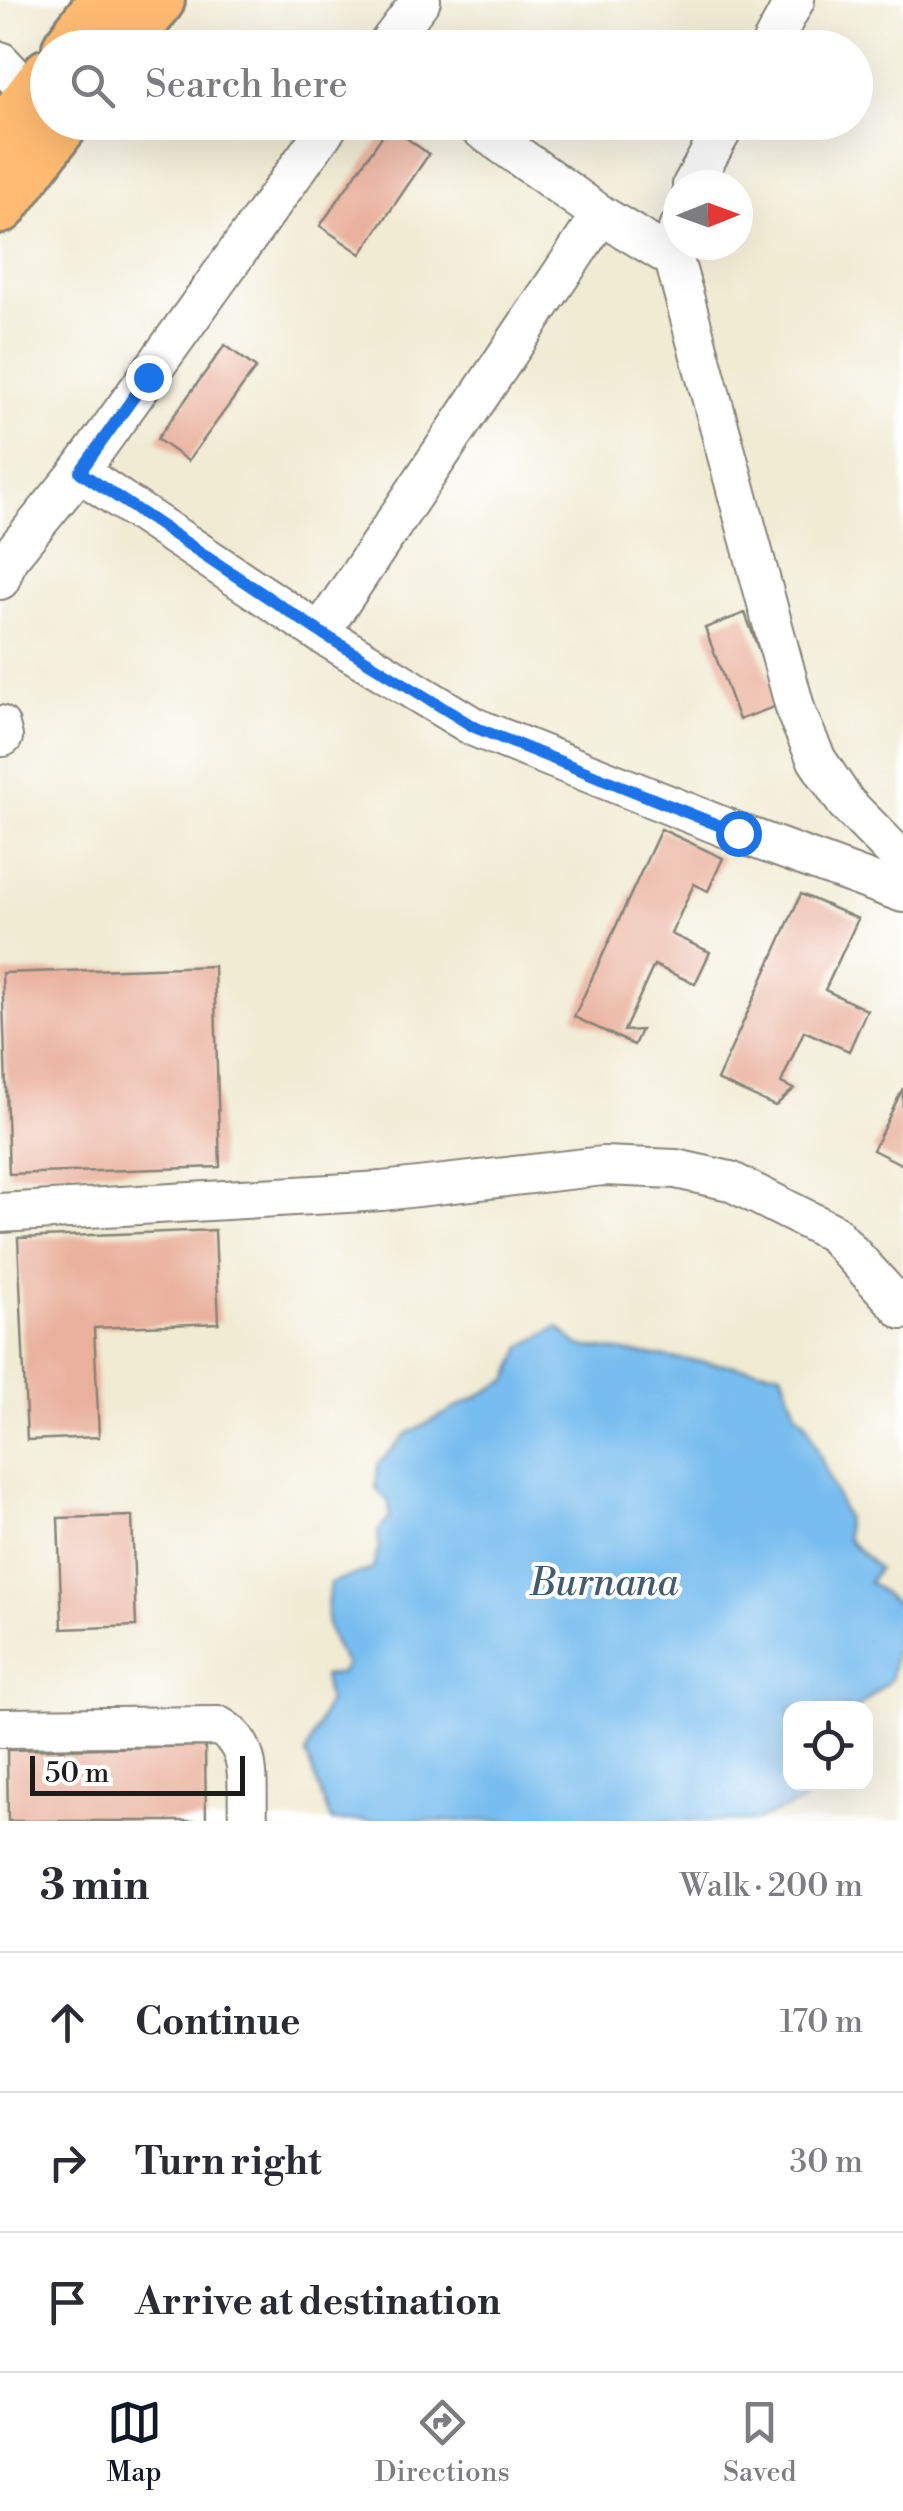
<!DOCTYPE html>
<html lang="en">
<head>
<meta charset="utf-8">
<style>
  :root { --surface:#fff; --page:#f2f2f3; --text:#2b2b33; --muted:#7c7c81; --line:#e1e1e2; --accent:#111827 }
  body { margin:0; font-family:"Libre Bodoni",serif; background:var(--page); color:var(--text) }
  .controls { position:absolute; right:30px; bottom:30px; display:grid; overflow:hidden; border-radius:20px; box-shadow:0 10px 40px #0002 }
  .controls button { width:90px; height:90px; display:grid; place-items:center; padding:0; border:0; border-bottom:2px solid var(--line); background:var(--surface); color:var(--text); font:50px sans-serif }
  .compass { position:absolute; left:663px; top:170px; width:90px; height:90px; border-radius:50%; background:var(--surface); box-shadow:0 10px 40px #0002; rotate:89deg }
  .scale { position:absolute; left:30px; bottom:25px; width:215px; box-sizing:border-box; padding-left:10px; border:5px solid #1c1c1c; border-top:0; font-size:28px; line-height:35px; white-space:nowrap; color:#1c1c1c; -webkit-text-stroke:8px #fff; paint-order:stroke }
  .stop { position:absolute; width:30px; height:30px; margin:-22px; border:8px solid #1a73e8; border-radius:50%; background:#fff }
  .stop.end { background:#1a73e8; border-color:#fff; box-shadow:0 2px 10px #0008 }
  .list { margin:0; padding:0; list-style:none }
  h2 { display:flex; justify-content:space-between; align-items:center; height:130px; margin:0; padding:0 40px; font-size:42px }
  h2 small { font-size:32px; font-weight:400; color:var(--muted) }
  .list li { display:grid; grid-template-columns:65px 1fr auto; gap:30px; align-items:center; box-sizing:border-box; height:140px; padding:0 40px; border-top:2px solid var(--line) }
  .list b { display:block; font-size:38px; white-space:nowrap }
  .list em { font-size:32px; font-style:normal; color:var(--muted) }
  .icon { flex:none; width:55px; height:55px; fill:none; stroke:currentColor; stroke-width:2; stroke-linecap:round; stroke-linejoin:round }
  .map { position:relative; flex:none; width:903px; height:1821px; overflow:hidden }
  .search { position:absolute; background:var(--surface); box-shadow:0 10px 40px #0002; left:30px; right:30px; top:30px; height:110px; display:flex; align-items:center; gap:25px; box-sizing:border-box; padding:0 35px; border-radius:55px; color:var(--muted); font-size:38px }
  .sheet { height:550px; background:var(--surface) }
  nav { display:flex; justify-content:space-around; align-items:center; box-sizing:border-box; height:140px; border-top:2px solid var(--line); background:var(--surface); font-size:28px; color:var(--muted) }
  nav a { display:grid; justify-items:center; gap:5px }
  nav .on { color:var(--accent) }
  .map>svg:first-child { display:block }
</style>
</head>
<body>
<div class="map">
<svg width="903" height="1821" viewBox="0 0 903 1821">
  <rect width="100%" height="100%" fill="#fff"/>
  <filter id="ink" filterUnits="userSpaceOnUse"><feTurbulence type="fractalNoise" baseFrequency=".01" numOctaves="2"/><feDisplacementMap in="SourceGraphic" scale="20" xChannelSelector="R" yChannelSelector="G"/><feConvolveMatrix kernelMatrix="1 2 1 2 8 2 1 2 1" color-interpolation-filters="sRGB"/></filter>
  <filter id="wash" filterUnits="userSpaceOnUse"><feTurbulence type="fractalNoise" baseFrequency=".0048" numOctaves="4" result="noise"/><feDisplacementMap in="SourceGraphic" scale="40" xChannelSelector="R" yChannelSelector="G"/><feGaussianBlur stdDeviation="2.25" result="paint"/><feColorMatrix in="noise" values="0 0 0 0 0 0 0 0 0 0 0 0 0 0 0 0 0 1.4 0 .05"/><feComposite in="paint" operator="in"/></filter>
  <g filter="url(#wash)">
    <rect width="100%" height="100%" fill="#f0ebd3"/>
    <path fill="#78bdef" stroke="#4a6c86" stroke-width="2.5" d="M558,1327L579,1346L782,1372L796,1412L806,1422L845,1516L847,1539L878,1569L869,1582L900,1606L891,1679L858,1708H790V1784H823L801,1803L755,1821H331L306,1754L328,1701L323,1676L341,1673L346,1665C325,1630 324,1622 330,1583L373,1569L379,1546L378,1532L390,1517L389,1502L376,1489L378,1464L407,1434L508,1380L522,1347Z"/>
    <g id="blocks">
      <path fill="#eab29e" d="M389,126L429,154L361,254L320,226Z
        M225,345L256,368L188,461L157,439Z
        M745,613L779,705L739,720L705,628Z
        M661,829L723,858L708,891L694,884L671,934L710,952L695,984L654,965L624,1031L641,1030L634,1045L574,1017Z
        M801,894L858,919L825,990L867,1010L849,1051L804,1031L781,1083L794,1089L775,1106L717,1080Z
        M214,966L220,1167L9,1174L2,973Z
        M903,1088V1165L873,1150Z
        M215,1230L219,1323L94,1328L99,1437L27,1440L18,1238Z
        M132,1516L136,1626L62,1629L58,1518Z
        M205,1746L206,1821H8L7,1750Z"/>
    </g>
  </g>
  <g filter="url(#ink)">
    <use href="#blocks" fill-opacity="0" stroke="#868478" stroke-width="2.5"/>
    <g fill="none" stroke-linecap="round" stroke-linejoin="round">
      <g stroke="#868478" stroke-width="42">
        <path id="minor" d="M385,48L421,0
          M769,48L795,0
          M0,61L32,95
          M471,122L601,215L674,259
          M692,185L727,122
          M678,229L674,259L797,715L817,760L846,803L903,861
          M79,472L320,633L474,727L739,833L903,893
          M0,580L8,559L79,472L331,122
          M320,633L601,215
          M0,725L3,737
          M0,1213L382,1191L603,1166L676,1169L730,1181L833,1233L903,1310
          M0,1728L219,1726C255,1746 246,1784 248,1821"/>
      </g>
      <g stroke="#868478" stroke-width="58">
        <path id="highway" d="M69,48L105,0
          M121,48L158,0
          M0,138L48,75
          M0,207L63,122"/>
      </g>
      <use href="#minor" stroke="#fff" stroke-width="38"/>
      <use href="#highway" stroke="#ffbb71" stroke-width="52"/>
    </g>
  </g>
  <g fill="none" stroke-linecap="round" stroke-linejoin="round" filter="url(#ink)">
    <path stroke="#1a73e8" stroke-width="12" d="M148,377L80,472L320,632L474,727L738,833"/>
  </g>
  <g text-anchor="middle" stroke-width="8" stroke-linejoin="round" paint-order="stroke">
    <g font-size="38" font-style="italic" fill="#415c70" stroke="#fff">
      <text x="604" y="1595">Burnana</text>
    </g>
  </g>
</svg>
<div class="controls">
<button><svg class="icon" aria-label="locate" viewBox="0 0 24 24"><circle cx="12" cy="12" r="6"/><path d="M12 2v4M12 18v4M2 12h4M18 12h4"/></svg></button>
</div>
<svg class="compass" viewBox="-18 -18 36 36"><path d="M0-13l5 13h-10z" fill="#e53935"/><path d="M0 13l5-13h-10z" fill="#7c7c81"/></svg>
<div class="scale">50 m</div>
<div class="stop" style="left:738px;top:833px"></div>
<div class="stop end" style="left:148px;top:377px"></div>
<div class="search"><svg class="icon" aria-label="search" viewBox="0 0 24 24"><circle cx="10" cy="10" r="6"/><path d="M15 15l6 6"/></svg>Search here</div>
</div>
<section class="sheet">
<h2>3 min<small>Walk · 200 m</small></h2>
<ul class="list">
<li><svg class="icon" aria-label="ahead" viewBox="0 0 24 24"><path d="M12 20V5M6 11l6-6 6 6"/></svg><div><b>Continue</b></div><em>170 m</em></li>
<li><svg class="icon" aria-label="right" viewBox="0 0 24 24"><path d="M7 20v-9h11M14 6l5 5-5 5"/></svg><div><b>Turn right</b></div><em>30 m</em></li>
<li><svg class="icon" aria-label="arrive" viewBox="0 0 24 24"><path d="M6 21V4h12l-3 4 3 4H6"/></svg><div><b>Arrive at destination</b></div></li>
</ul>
</section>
<nav>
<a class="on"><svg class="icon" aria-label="map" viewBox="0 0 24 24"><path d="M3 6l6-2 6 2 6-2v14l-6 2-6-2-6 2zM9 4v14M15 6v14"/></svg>Map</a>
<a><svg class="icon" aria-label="directions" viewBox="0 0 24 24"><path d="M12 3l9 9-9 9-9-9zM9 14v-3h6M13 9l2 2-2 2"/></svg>Directions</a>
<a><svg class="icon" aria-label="saved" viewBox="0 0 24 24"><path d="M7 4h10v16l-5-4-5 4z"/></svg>Saved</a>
</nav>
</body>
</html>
